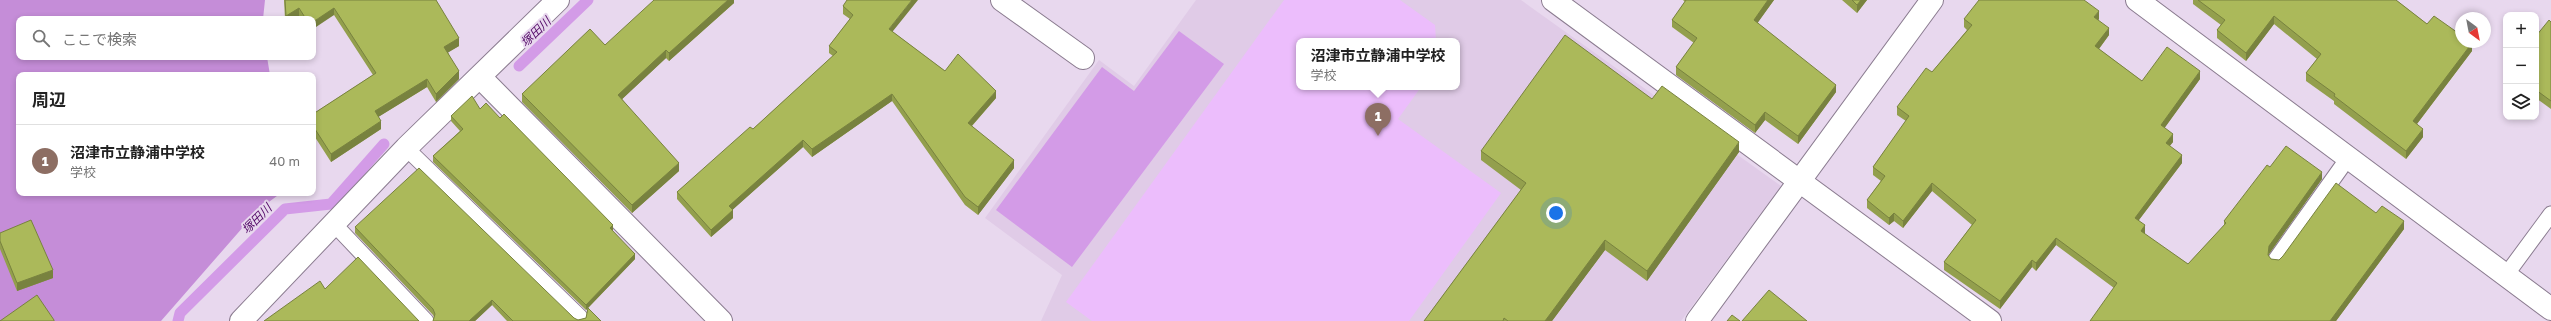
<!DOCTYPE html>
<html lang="ja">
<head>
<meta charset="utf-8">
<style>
  :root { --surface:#fff; --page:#f2f2f2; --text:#222; --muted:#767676; --line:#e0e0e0; --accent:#1a73e8 }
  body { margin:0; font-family:"Golos Text","Noto Sans JP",sans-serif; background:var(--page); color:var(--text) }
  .controls { position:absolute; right:12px; top:12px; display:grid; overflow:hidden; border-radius:8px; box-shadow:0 2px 6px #0003 }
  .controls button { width:36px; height:36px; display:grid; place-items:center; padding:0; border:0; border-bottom:1px solid var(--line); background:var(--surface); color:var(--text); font:20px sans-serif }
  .compass { position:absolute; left:2455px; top:12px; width:36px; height:36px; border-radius:50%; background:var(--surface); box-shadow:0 2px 6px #0003; rotate:148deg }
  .you { position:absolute; left:1556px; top:213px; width:14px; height:14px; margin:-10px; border:3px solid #fff; border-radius:50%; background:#1a73e8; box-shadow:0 0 0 6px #1a73e833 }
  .badge { display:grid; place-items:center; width:26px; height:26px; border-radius:50%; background:var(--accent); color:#fff; font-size:13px; font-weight:700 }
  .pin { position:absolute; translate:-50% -33px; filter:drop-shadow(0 1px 2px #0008) }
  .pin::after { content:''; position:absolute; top:21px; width:14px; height:12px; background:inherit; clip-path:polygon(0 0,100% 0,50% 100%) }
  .popup { position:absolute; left:1296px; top:38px; width:164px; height:52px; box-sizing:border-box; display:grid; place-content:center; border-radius:8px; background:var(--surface); filter:drop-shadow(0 1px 3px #0005); font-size:13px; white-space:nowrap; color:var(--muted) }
  .popup b { font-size:15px; color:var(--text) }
  .popup::after { content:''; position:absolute; left:50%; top:100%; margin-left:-8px; border:8px solid transparent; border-top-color:var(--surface) }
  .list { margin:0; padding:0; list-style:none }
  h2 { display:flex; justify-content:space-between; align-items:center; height:52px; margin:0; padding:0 16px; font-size:17px }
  h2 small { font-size:13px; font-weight:400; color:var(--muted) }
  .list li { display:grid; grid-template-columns:26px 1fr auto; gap:12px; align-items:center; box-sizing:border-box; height:72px; padding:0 16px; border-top:1px solid var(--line) }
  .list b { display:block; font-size:15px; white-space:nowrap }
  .list p { margin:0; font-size:13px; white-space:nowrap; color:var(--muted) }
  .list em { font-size:13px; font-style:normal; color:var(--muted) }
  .icon { flex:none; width:22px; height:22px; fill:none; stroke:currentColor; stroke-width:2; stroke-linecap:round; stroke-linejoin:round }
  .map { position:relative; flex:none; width:2551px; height:321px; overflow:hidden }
  .search { position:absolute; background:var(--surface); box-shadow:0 2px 6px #0003; left:16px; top:16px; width:300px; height:44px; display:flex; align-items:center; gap:10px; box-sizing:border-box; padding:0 14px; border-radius:8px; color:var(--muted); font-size:15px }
  .panel { position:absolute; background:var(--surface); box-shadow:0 2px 6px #0003; left:16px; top:72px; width:300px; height:124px; border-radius:8px }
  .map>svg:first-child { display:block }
</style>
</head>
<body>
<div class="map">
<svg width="2551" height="321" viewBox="0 0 2551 321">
  <rect width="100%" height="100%" fill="#e8d8ee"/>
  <path fill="#e0cbe7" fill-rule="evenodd" d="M1196,0H1521L1781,186L1681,321H1041L1062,275L985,218L1099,60L1134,86ZM1299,41H1457V87H1299Z"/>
  <path fill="#ecbdfc" d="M1284,0H1400L1435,25L1436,41H1299V87H1421L1398,119L1501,193L1409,321H1092L1066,302Z"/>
  <path fill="#c58dd8" d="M0,0H265L263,19H19V57H267L270,75H19V193H281L258,210L161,321H0Z"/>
  <path fill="#d39be7" d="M1179,31L1224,64L1072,267L996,210L1102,67L1134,91Z"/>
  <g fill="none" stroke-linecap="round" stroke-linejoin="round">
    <path stroke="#d39be7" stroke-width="11" d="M519,66L588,0
      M178,321L180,313L285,209L331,204L384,144"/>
    <g stroke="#8b7c90" stroke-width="17">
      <path id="service" d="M406,148L580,317
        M334,224L426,321
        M2276,259L2348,158
        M2506,275L2551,214"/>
    </g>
    <g stroke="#8b7c90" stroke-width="24">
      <path id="minor" d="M1002,0L1083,58
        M1553,0L1990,321
        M2137,0L2551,309
        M480,77L721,321
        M241,321L406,148L558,0
        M1697,321L1932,0"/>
    </g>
    <use href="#service" stroke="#fff" stroke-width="15"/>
    <use href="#minor" stroke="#fff" stroke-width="22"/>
  </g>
  <path fill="#939f4d" d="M284,0H436L459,46L448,52L459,79L436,102L427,87L378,117L381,129L331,162L313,134V114L373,75L334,15L313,19H301L299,16L293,19H285Z
    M734,0V3L669,61L666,58L622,99L679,171L632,213L522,102V94L605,45Z
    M1683,0H1774L1757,23L1836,92L1798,144L1765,120L1755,133L1676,75V67L1694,43L1672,27V20L1685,2Z
    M1842,0H1867L1857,13Z
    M2193,0H2396L2427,24L2472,51L2417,124L2423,137L2406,159L2334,104V101L2306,81V73L2317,59L2274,24L2246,61L2217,38V30L2221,25L2193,4Z
    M843,6L893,32L945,71L996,98L972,126L1014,168L978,215L965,205L892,101L812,157L803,147L732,210L733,218L711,237L677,199V192L753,129L833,56L829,53V46L850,19L843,14Z
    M1964,19H2099L2098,20L2109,35L2099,49L2142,81L2200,79L2164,128L2173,142L2169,146L2182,163L2139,220L2145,233L2144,234L2188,264L2224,226V221L2270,167L2322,179L2269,254L2268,256L2271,259L2279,260L2376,213L2404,229L2336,321L2114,288L2056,245L2036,271L2032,267L2000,309L1944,270V262L1972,225L1932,191L1903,228L1894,221L1889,225L1867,208V200L1881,181L1873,175V167L1906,121L1897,115V107L1932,72L1967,30L1964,27Z
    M2551,22V109L2536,98V36Z
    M1652,99L1739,152L1647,281L1605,250L1552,321H1424L1521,190L1481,160V151Z
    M480,109L500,118L613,230L612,231L635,259L588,308L601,321H507L492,305L475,321H433L434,317L433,315L355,233V227L578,320L586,318L588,308L586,310L433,162V156L460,131L451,121V116Z
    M0,233L53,278L17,291L0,249Z"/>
  <path fill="#78823f" d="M728,0H734V3L669,61V53Z
    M912,0H918L889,36V29Z
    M1768,0H1774L1754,28V20Z
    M1861,0H1867L1857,13V5Z
    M299,8V16L293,19H286V16Z
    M334,8V15L313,29V22Z
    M2099,11V19L2094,25V17Z
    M2274,16V24L2246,61V53Z
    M2109,28V35L2095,54V46Z
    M459,38V46L444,55V47Z
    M2472,43V51L2413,129V121Z
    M666,50V58L618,103V95Z
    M459,71V79L436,102V94Z
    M2200,71V79L2161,133V125Z
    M427,79V87L375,119V111Z
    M1836,85V92L1798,144V136Z
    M996,91V98L968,130V123Z
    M892,94V101L812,157V149Z
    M1765,112V120L1755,133V125Z
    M381,121V129L331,162V154Z
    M2423,129V137L2406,159V151Z
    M2173,134V142L2166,151V143Z
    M803,140V147L729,213V206Z
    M1739,142V152L1647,281V271Z
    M2182,155V163L2135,225V218Z
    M1014,160V168L978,215V207Z
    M679,163V171L632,213V205Z
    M2322,172V179L2269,254L2268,262L2269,246Z
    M1932,183V191L1903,228V221Z
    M733,210V218L711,237V230Z
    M1894,213V221L1889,225V218Z
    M2404,221V229L2336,321H2330Z
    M613,225V230L610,233V228Z
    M2145,225V233L2141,239V231Z
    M2056,238V245L2036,271V263Z
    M1605,240V250L1552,321H1545Z
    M635,254V259L586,310V305Z
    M2032,260V267L2000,309V301Z
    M53,270V278L17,291V283Z
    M492,300V305L475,321H469Z"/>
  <path fill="#abb95a" stroke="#78823f" d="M285,0H436L459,38L444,47L459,71L436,94L427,79L375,111L381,121L331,154L313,126V114L376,73L334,8L313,22V19H306L299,8L286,16Z
    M654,0H728L669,53L666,50L618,95L679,163L632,205L522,94L590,29L605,45Z
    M847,0H912L889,29L945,71L958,54L996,91L968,123L1014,160L978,207L965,197L892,94L812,149L803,140L729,206L733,210L711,230L677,192L750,127L753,129L837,52L829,46L853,15L843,6Z
    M1686,0H1768L1754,20L1836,85L1798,136L1765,112L1755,125L1676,67L1697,38L1672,20Z
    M1852,0H1861L1857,5Z
    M1979,0H2084L2099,11L2094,17L2109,28L2095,46L2142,81L2167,47L2200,71L2161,125L2173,134L2166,143L2182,155L2135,218L2145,225L2141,231L2188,264L2226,223L2224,221L2267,165L2270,167L2286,146L2322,172L2269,246L2268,255L2271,259L2279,260L2283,256L2336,183L2376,213L2382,206L2404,221L2330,321H2090L2117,283L2056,238L2036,263L2032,260L2000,301L1944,262L1976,220L1932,183L1903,221L1894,213L1889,218L1867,200L1885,176L1873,167L1909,116L1897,107L1926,68L1932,72L1972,25L1964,19Z
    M2198,0H2396L2427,24L2434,16L2461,35V42H2471L2472,43L2413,121L2423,129L2406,151L2334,96L2335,94L2306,73L2321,54L2274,16L2246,53L2217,30L2225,20Z
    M2549,20L2551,22V101L2536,90V36Z
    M1565,35L1652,99L1662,86L1739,142L1647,271L1605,240L1545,321H1508L1504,318L1503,321H1424L1526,183L1481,151Z
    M472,96L480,109L486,103L500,118L504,114L613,225L610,228L635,254L586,305L433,156L463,129L451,116Z
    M419,168L574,318L578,320L586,318L588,308L601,321H513L492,300L469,321H433L435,314L433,309L355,227Z
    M31,220L53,270L17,283L0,241V233Z
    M358,257L419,321H264L320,281L325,289Z
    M1769,290L1807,321H1742Z
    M37,295L54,320V321H0Z
    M1732,315L1740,321H1727Z"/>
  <g text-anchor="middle" stroke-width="4" stroke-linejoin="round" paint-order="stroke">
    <g font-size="12" font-style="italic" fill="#540b68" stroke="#e8d8ee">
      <text transform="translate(536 32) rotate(-44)" y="4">塚田川</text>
      <text transform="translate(257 219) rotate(-45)" y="4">塚田川</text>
    </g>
  </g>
</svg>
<div class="controls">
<button>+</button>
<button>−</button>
<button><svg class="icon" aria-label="layers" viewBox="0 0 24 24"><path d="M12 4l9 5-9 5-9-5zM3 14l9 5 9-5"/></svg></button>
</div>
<svg class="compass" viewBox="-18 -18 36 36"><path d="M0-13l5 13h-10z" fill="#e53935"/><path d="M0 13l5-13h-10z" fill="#767676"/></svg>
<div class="you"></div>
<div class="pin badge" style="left:1378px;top:136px;background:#8d6e63">1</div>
<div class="popup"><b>沼津市立静浦中学校</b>学校</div>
<div class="search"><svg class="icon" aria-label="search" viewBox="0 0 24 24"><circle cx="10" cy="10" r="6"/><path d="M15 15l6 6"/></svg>ここで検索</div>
<section class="panel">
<h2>周辺<small></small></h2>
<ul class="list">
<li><span class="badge" style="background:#8d6e63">1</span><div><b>沼津市立静浦中学校</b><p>学校</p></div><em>40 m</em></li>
</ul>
</section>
</div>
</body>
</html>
